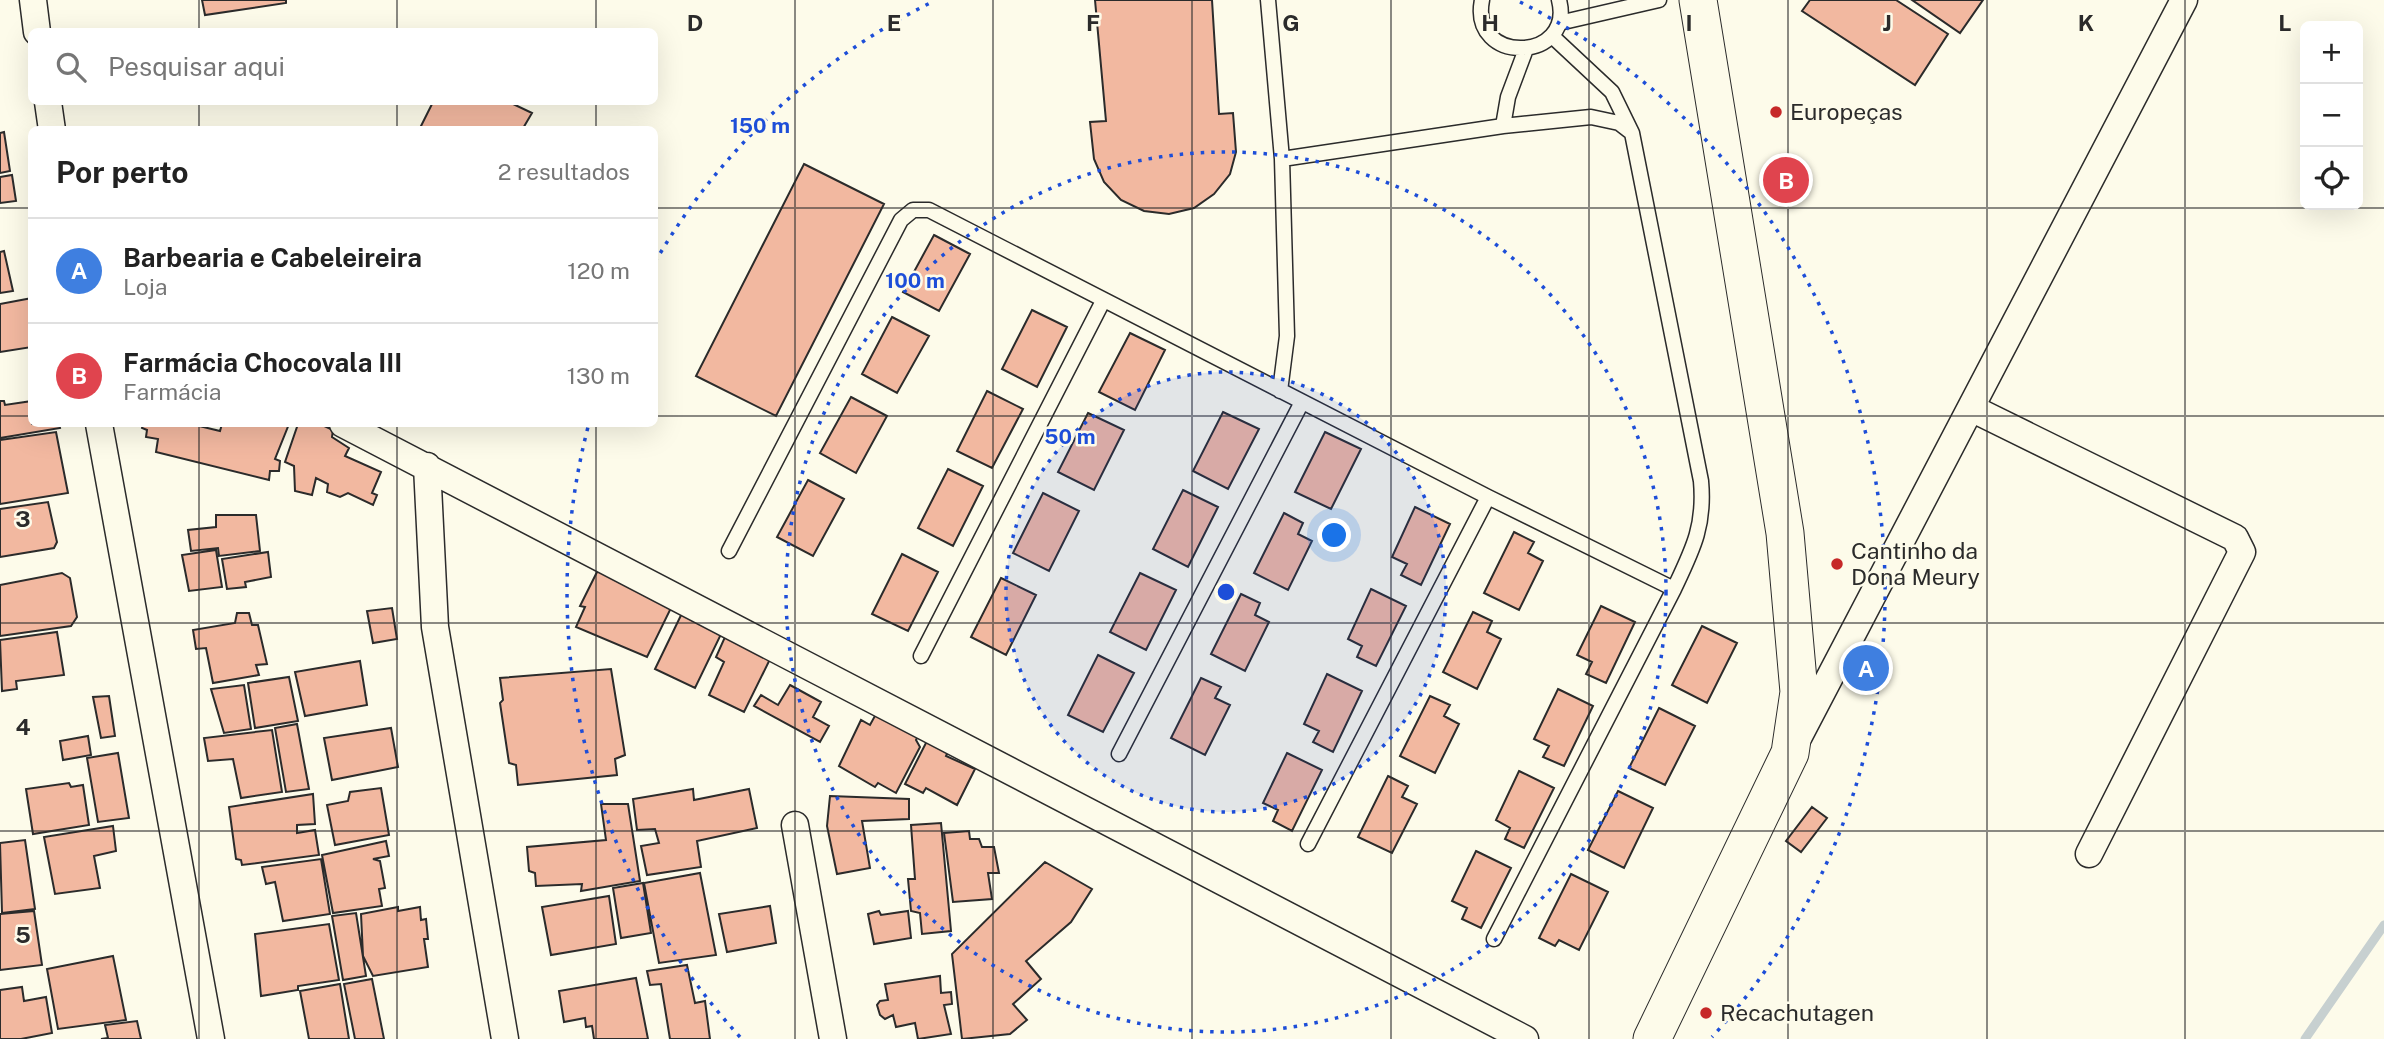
<!DOCTYPE html>
<html lang="pt">
<head>
<meta charset="utf-8">
<style>
  :root { --surface:#fff; --page:#f6f6f6; --text:#222; --muted:#767676; --line:#e0e0e0; --accent:#b45309 }
  body { margin:0; font-family:"Public Sans",sans-serif; background:var(--page); color:var(--text) }
  .controls { position:absolute; right:21px; top:21px; display:grid; overflow:hidden; border-radius:10px; box-shadow:0 7px 28px #0002 }
  .controls button { width:63px; height:63px; display:grid; place-items:center; padding:0; border:0; border-bottom:2px solid var(--line); background:var(--surface); color:var(--text); font:35px sans-serif }
  .you { position:absolute; left:1335px; top:536px; width:24px; height:24px; margin:-18px; border:5px solid #fff; border-radius:50%; background:#1a73e8; box-shadow:0 0 0 10px #1a73e833 }
  .badge { display:grid; place-items:center; width:46px; height:46px; border-radius:50%; background:var(--accent); color:#fff; font-size:23px; font-weight:700 }
  .pin { position:absolute; translate:-50% -50%; border:4px solid #fff; box-shadow:0 2px 7px #0006 }
  .list { margin:0; padding:0; list-style:none }
  h2 { display:flex; justify-content:space-between; align-items:center; height:91px; margin:0; padding:0 28px; font-size:30px }
  h2 small { font-size:23px; font-weight:400; color:var(--muted) }
  .list li { display:grid; grid-template-columns:46px 1fr auto; gap:21px; align-items:center; box-sizing:border-box; height:105px; padding:0 28px; border-top:2px solid var(--line) }
  .list b { display:block; font-size:26px; white-space:nowrap }
  .list p { margin:0; font-size:23px; white-space:nowrap; color:var(--muted) }
  .list em { font-size:23px; font-style:normal; color:var(--muted) }
  .icon { flex:none; width:38px; height:38px; fill:none; stroke:currentColor; stroke-width:2; stroke-linecap:round; stroke-linejoin:round }
  .map { position:relative; flex:none; width:2384px; height:1039px; overflow:hidden }
  .search { position:absolute; background:var(--surface); box-shadow:0 7px 28px #0002; left:28px; top:28px; width:630px; height:77px; display:flex; align-items:center; gap:18px; box-sizing:border-box; padding:0 24px; border-radius:10px; color:var(--muted); font-size:26px }
  .panel { position:absolute; background:var(--surface); box-shadow:0 7px 28px #0002; left:28px; top:126px; width:630px; height:301px; border-radius:10px }
  .map>svg:first-child { display:block }
</style>
</head>
<body>
<div class="map">
<svg width="2384" height="1039" viewBox="0 0 2384 1039">
  <rect width="100%" height="100%" fill="#fdfbea"/>
  <g fill="none" stroke-linecap="round" stroke-linejoin="round">
    <path stroke="#c7d0d0" stroke-width="9" d="M2305,1039L2384,925"/>
  </g>
  <path fill="#f2b8a0" stroke="#2b2b2b" stroke-width="2" d="M202,0H286V3L205,15Z
    M202,0H286V3L205,15Z
    M1095,0H1212L1219,114L1233,113L1236,152L1230,174L1214,194L1194,208L1169,214L1144,211L1121,200L1104,182L1094,159L1090,122L1106,121Z
    M1810,0H1896L1948,34L1915,85L1802,11Z
    M1912,0H1983L1960,33Z
    M433,102H509L532,113L522,130H419Z
    M4,132L10,171L0,173V133Z
    M804,164L884,204L776,416L696,376Z
    M12,175L16,201L0,203V177Z
    M934,235L970,254L939,311L903,292Z
    M4,251L13,291L0,293V252Z
    M32,298V347L0,352V304Z
    M1032,310L1067,327L1037,387L1002,369Z
    M892,317L929,336L897,393L862,374Z
    M1130,333L1165,350L1135,410L1099,392Z
    M987,391L1023,409L992,468L957,451Z
    M851,397L887,416L856,473L820,453Z
    M0,401H4L5,405L32,401V424H59L60,428L0,438Z
    M1223,412L1259,429L1228,489L1193,471Z
    M1088,413L1124,430L1094,490L1058,472Z
    M143,424H191L220,431L222,424H289L275,459L280,461L279,471H270L269,480L156,452L158,439L146,437L147,430L142,428Z
    M298,424H320L333,430L332,437L349,448L345,456L381,472L372,493L377,495L373,505L348,493L340,497L327,492L328,484L316,478L312,495L295,491L294,466L285,462Z
    M56,432L68,493L0,504V440Z
    M1325,432L1361,449L1331,509L1295,492Z
    M948,469L983,486L953,546L918,528Z
    M808,480L844,499L813,556L777,537Z
    M1183,490L1218,507L1188,567L1153,549Z
    M1043,493L1079,511L1049,571L1013,553Z
    M48,502L57,542L54,548L0,557V509Z
    M1415,507L1450,524L1421,585L1401,575L1407,564L1392,557Z
    M1284,513L1303,523L1298,534L1312,541L1288,590L1254,573Z
    M216,515H256L260,551L219,556L218,548L191,551L188,530L216,527Z
    M1514,532L1534,542L1528,553L1543,561L1519,610L1484,593Z
    M216,550L222,587L189,591L182,555Z
    M268,552L271,577L245,582L246,587L227,589L222,559Z
    M902,554L938,572L908,631L872,614Z
    M600,566L671,608L647,657L576,627L585,607L580,606Z
    M62,573L70,578L77,617L71,626L0,636V585Z
    M1140,573L1176,590L1146,650L1110,632Z
    M1001,578L1036,595L1006,655L971,637Z
    M1371,589L1406,606L1376,666L1357,657L1362,646L1348,639Z
    M1241,594L1260,603L1255,615L1269,622L1245,671L1211,654Z
    M1601,606L1635,622L1606,683L1586,674L1592,662L1577,655Z
    M685,607L724,628L695,688L655,669Z
    M392,608L397,639L373,643L367,611Z
    M1473,612L1492,621L1487,632L1501,639L1477,689L1443,672Z
    M237,613H249L252,625H258L267,664L256,665L259,675L213,683L206,648L196,649L193,630L235,623Z
    M1702,626L1737,643L1707,703L1672,685Z
    M729,628L774,651L744,712L709,695L724,662L716,657Z
    M57,632L64,675L16,681L17,689L2,691L0,640Z
    M1098,655L1134,673L1103,732L1068,715Z
    M360,661L367,705L305,716L295,672Z
    M611,669L625,755L615,759L617,775L518,785L516,765L509,763L500,703L503,700L500,678Z
    M1327,674L1362,691L1333,752L1313,742L1319,731L1304,724Z
    M289,677L298,721L255,728L248,683Z
    M1201,678L1221,687L1215,698L1230,705L1205,755L1171,738Z
    M244,685L251,729L224,733L211,689Z
    M790,685L821,702L813,717L829,726L820,742L754,706L761,695L778,705Z
    M1558,689L1593,706L1564,766L1543,757L1549,746L1534,739Z
    M109,696L115,736L101,738L93,697Z
    M1430,696L1450,705L1444,716L1459,724L1435,773L1400,756Z
    M1659,708L1695,726L1665,785L1629,768Z
    M876,714L918,736L916,740L920,747L896,793L878,783L875,787L839,766L861,720L870,725Z
    M297,724L309,789L286,792L275,728Z
    M391,728L398,767L332,780L324,738Z
    M272,730L282,792L241,798L233,759L208,761L204,738Z
    M88,736L91,755L63,760L60,741Z
    M929,737L950,747L946,756L975,769L957,805L926,788L923,793L905,784Z
    M118,753L129,818L98,822L87,758Z
    M1287,753L1322,770L1292,831L1273,821L1278,810L1263,803Z
    M1519,771L1554,788L1524,848L1505,839L1510,828L1496,820Z
    M1388,776L1408,786L1402,797L1417,804L1392,853L1358,837Z
    M69,783L71,787L83,785L89,825L33,834L26,789Z
    M381,788L389,835L335,845L327,805L348,801L350,792Z
    M693,789L694,800L749,789L757,828L697,841L701,867L647,875L641,846L659,843L655,829L637,830L633,799Z
    M1618,791L1653,808L1624,868L1588,850Z
    M313,794L315,824L297,825V833L315,830L319,855L242,865L241,860L236,859L229,807Z
    M830,796L909,799V819L862,821L870,868L837,874L827,826Z
    M601,804H628L640,881L581,891L582,884L536,886L535,873L529,871L527,847L606,840Z
    M1812,807L1827,818L1801,852L1786,841Z
    M941,823L951,931L922,934L920,913L911,911L908,879H915L911,825Z
    M113,826L116,851L94,856L100,888L55,894L44,837Z
    M969,831L970,839H979L982,847H994L999,873H988L992,899L953,902L944,833Z
    M25,840L35,909L2,913L0,843Z
    M386,841L389,856L373,859L380,861L385,888L379,889L382,906L333,913L322,855Z
    M1476,851L1511,868L1481,928L1462,919L1467,908L1452,901Z
    M321,859L330,914L283,921L275,882L266,884L262,867Z
    M1045,862L1092,889L1071,922L1026,961L1041,979L1013,1004L1027,1020L1010,1034L962,1039L952,954Z
    M700,873L716,955L659,963L644,883Z
    M1571,874L1608,892L1579,950L1559,940L1555,946L1539,938Z
    M643,883L651,933L621,938L613,888Z
    M609,896L616,944L551,955L542,907Z
    M770,906L776,943L727,952L719,914Z
    M398,907V911L420,907L421,920L426,919L428,939H424L428,967L373,976L363,956L361,914Z
    M34,911L42,965L0,970V914Z
    M879,911L881,915L908,911L911,938L874,944L868,914Z
    M356,913L366,976L343,980L332,916Z
    M329,924L339,980L298,986V990L261,996L255,934Z
    M113,956L126,1020L58,1029L47,969Z
    M687,965L695,1003L705,1001L710,1039H670L661,984L650,985L647,971Z
    M940,976L941,993L951,992L952,1004L944,1005L951,1034L918,1039L915,1023L896,1027L893,1015L885,1019L880,1015L877,1005L880,1001L888,1000L885,984Z
    M636,978L648,1039H594L592,1026L586,1027L585,1018L564,1022L559,991Z
    M372,979L384,1039H355L344,984Z
    M340,984L349,1039H309L300,991Z
    M22,987L24,1001L46,997L52,1033L21,1039H0V990Z
    M137,1021L141,1039H101L108,1038L105,1025Z"/>
  <g fill="none" stroke-linecap="round" stroke-linejoin="round">
    <g stroke="#2b2b2b" stroke-width="17">
      <path id="lane" d="M1268,0L1282,159L1287,336L1280,391
        M1482,0C1469,66 1575,62 1559,0
        M1559,23L1659,0
        M1552,36L1612,92L1632,133
        M1503,126L1508,97L1526,49
        M1282,159L1503,126L1591,117L1619,123L1632,133L1701,481C1705,526 1693,549 1674,589
        M729,551L901,220L913,210H929L1488,497L1674,589L1494,939
        M921,656L1103,301
        M1119,754L1302,402
        M1308,844L1488,497"/>
    </g>
    <g stroke="#2b2b2b" stroke-width="29">
      <path id="street" d="M33,0L37,32
        M48,102L52,130
        M1971,408L2235,538L2242,552L2089,854
        M99,424L211,1039
        M343,424L1525,1039
        M427,466L435,627L505,1039
        M1799,736L2184,0
        M795,825L833,1039"/>
    </g>
    <g stroke="#2b2b2b" stroke-width="39">
      <path id="secondary" d="M1652,1039L1790,753L1799,692L1785,533L1698,0"/>
    </g>
    <use href="#lane" stroke="#fdfbea" stroke-width="14"/>
    <use href="#street" stroke="#fdfbea" stroke-width="26"/>
    <use href="#secondary" stroke="#fdfbea" stroke-width="37"/>
  </g>
  <path fill="none" stroke="#2b2b2b" stroke-width="2" stroke-opacity="0.55" d="M199,0V32M397,0V32M596,0V32M795,0V1039M993,0V1039M1192,0V1039M1391,0V1039M1589,0V1039M1788,0V1039M1987,0V1039M2185,0V1039M199,102V130M397,102V130M596,102V130M0,208H32M654,208H2384M0,416H32M654,416H2384M199,424V1039M397,424V1039M596,424V1039M0,623H2384M0,831H2384"/>
  <circle cx="1226" cy="592" r="220" fill="#1d4ed8" fill-opacity=".12"/>
  <g fill="none" stroke="#1d4ed8" stroke-width="3.5" stroke-dasharray="3.5 7">
    <circle cx="1226" cy="592" r="220"/>
    <circle cx="1226" cy="592" r="440"/>
    <path d="M740 1037A659 659 0 0 1 588 427M655 262A659 659 0 0 1 932 2M1520 2A659 659 0 0 1 1712 1037"/>
  </g>
  <g fill="#c62828" stroke="#fdfbea" stroke-width="2.5">
    <circle cx="1776" cy="112" r="7"/>
    <circle cx="1837" cy="564" r="7"/>
    <circle cx="1706" cy="1013" r="7"/>
  </g>
  <g text-anchor="middle" stroke-width="5" stroke-linejoin="round" paint-order="stroke">
    <g font-size="23" fill="#2b2b2b" stroke="#fdfbea" text-anchor="start">
      <text x="1790" y="120">Europeças</text>
      <text x="1851" y="559">Cantinho da<tspan x="1851" dy="26">Dona Meury</tspan></text>
      <text x="1720" y="1021">Recachutagen</text>
    </g>
  </g>
  <g font-size="23" text-anchor="middle" font-weight="bold" fill="#2b2b2b" stroke="#fdfbea" stroke-width="5" stroke-linejoin="round" paint-order="stroke">
    <text x="695" y="31">D</text>
    <text x="894" y="31">E</text>
    <text x="1093" y="31">F</text>
    <text x="1291" y="31">G</text>
    <text x="1490" y="31">H</text>
    <text x="1689" y="31">I</text>
    <text x="1887" y="31">J</text>
    <text x="2086" y="31">K</text>
    <text x="2285" y="31">L</text>
    <text x="23" y="527">3</text>
    <text x="23" y="735">4</text>
    <text x="23" y="943">5</text>
  </g>
  <circle cx="1226" cy="592" r="10" fill="#1d4ed8" stroke="#fdfbea" stroke-width="3.5"/>
  <g font-size="21" text-anchor="middle" font-weight="bold" fill="#1d4ed8" stroke="#fdfbea" stroke-width="5" stroke-linejoin="round" paint-order="stroke">
    <text x="760" y="133">150 m</text>
    <text x="915" y="288">100 m</text>
    <text x="1070" y="444">50 m</text>
  </g>
</svg>
<div class="controls">
<button>+</button>
<button>−</button>
<button><svg class="icon" aria-label="locate" viewBox="0 0 24 24"><circle cx="12" cy="12" r="6"/><path d="M12 2v4M12 18v4M2 12h4M18 12h4"/></svg></button>
</div>
<div class="you"></div>
<div class="pin badge" style="left:1866px;top:668px;background:#3f7fe0">A</div>
<div class="pin badge" style="left:1786px;top:180px;background:#e0444e">B</div>
<div class="search"><svg class="icon" aria-label="search" viewBox="0 0 24 24"><circle cx="10" cy="10" r="6"/><path d="M15 15l6 6"/></svg>Pesquisar aqui</div>
<section class="panel">
<h2>Por perto<small>2 resultados</small></h2>
<ul class="list">
<li><span class="badge" style="background:#3f7fe0">A</span><div><b>Barbearia e Cabeleireira</b><p>Loja</p></div><em>120 m</em></li>
<li><span class="badge" style="background:#e0444e">B</span><div><b>Farmácia Chocovala III</b><p>Farmácia</p></div><em>130 m</em></li>
</ul>
</section>
</div>
</body>
</html>
